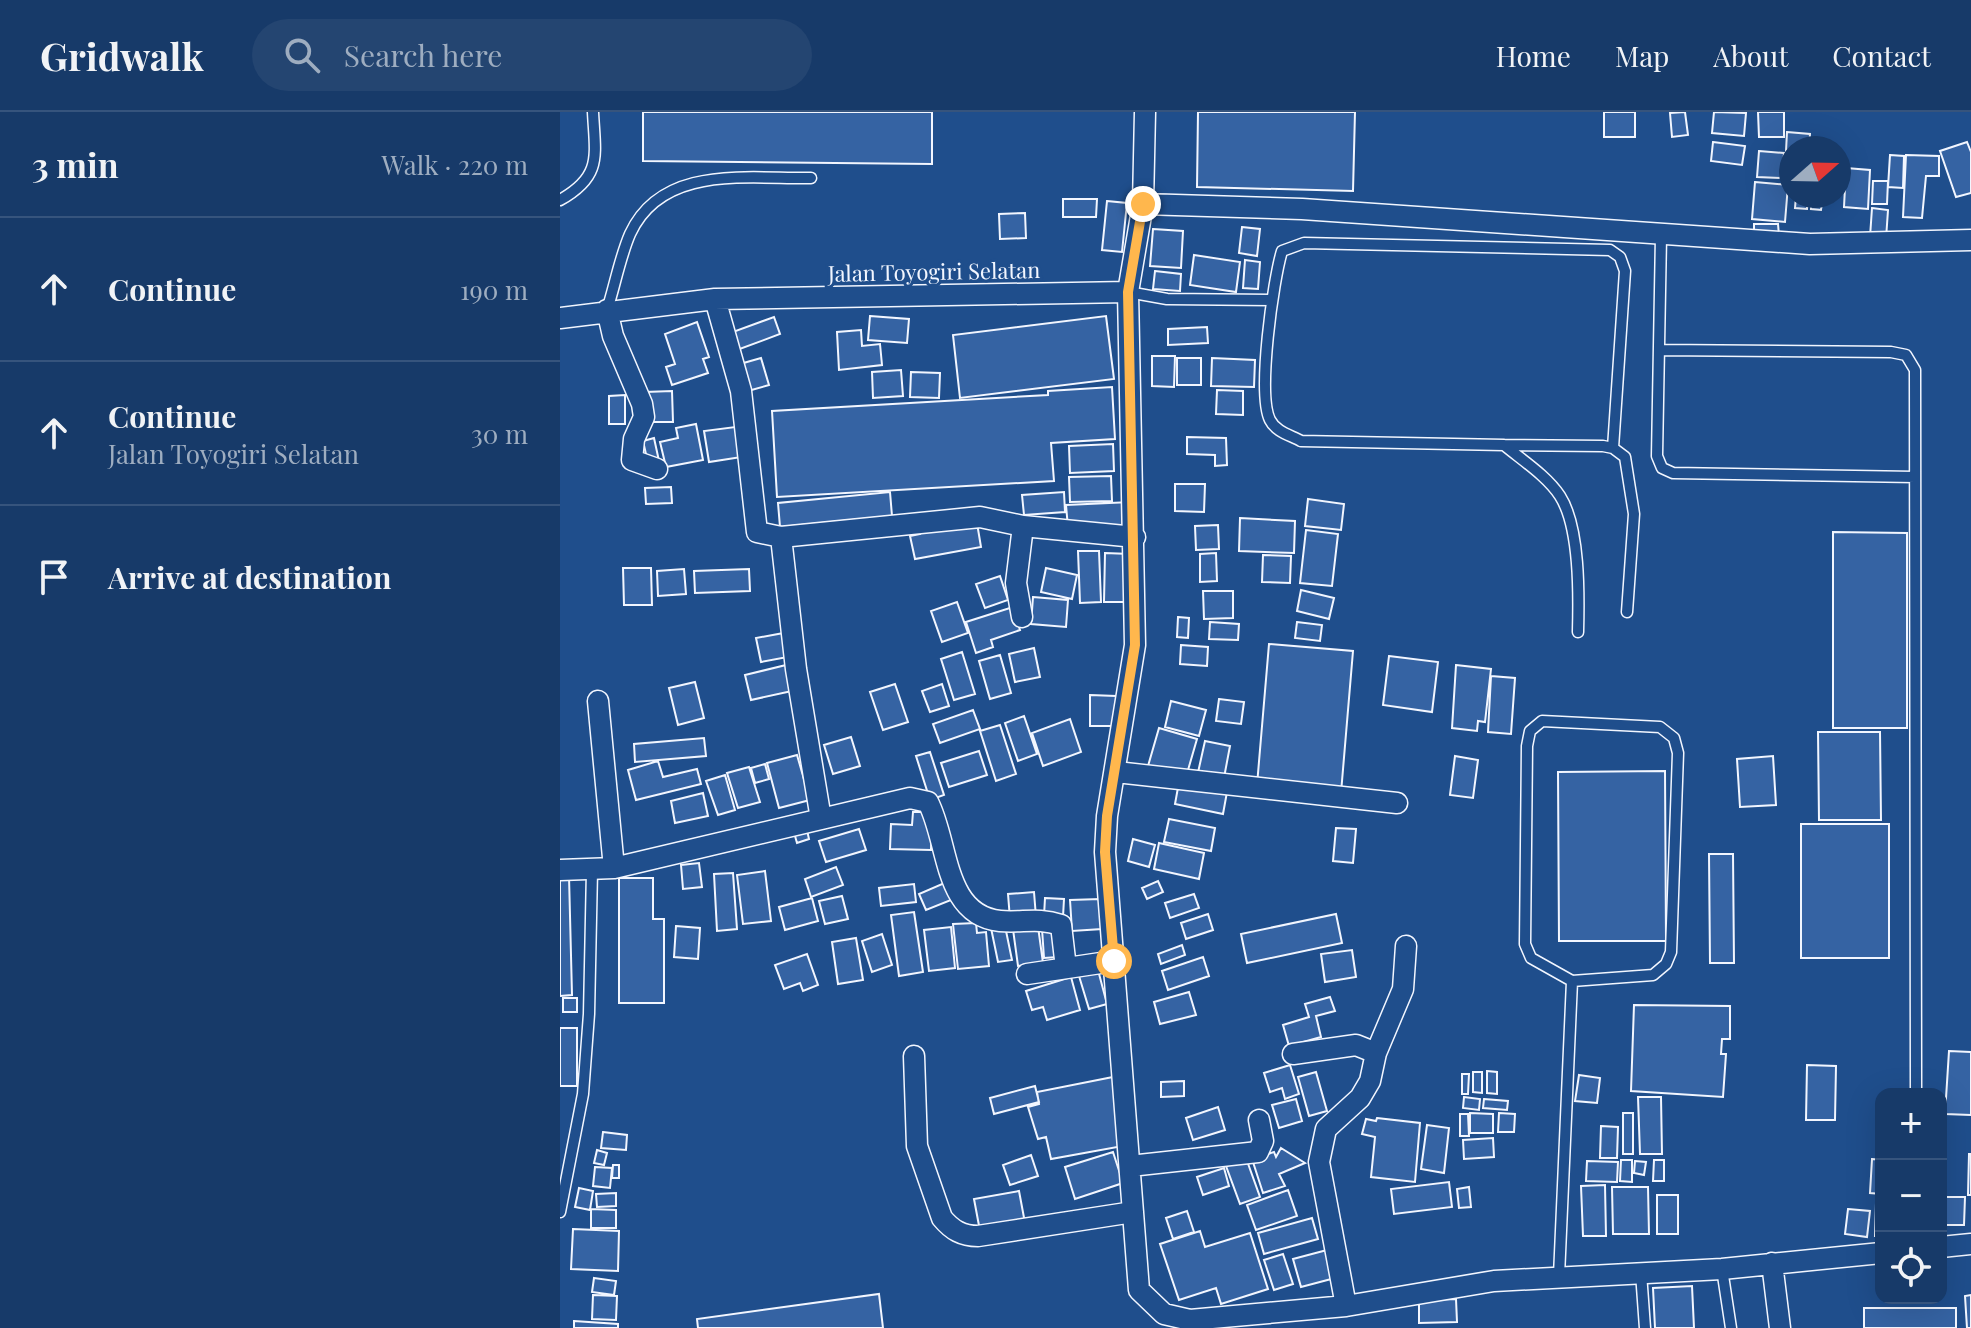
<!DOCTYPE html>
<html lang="en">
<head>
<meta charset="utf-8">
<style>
  :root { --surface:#173a69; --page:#244571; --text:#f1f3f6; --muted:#9eadc0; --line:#36547d }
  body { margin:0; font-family:"Playfair Display",serif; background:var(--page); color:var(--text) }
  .controls { position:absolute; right:24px; bottom:24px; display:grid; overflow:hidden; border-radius:16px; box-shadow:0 8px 32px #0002 }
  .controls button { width:72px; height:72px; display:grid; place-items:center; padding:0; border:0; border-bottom:2px solid var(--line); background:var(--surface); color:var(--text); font:40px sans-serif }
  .compass { position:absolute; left:1219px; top:24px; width:72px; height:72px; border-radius:50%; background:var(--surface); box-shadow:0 8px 32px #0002; rotate:70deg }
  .stop { position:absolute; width:24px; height:24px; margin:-18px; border:6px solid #ffb74d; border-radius:50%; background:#fff }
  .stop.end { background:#ffb74d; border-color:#fff; box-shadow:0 2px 8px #0008 }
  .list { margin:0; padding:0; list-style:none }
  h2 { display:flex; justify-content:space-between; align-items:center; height:104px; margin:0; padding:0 32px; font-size:34px }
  h2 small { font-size:26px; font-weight:400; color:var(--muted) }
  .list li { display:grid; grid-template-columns:52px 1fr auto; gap:24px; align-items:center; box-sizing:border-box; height:144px; padding:0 32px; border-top:2px solid var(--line) }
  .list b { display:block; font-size:30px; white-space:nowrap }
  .list p { margin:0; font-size:26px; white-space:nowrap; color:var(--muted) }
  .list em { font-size:26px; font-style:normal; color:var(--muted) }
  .icon { flex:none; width:44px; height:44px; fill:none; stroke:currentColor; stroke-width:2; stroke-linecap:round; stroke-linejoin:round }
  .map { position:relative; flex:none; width:1411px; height:1216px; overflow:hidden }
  header { display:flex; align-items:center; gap:48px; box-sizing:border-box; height:112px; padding:0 40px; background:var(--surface); border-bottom:2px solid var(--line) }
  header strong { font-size:38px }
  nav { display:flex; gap:44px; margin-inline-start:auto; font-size:28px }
  .search { width:560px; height:72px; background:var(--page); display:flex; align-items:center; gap:20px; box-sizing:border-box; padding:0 28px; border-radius:44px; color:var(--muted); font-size:30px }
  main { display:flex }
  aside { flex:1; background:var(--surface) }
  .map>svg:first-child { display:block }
</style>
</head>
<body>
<header>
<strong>Gridwalk</strong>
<div class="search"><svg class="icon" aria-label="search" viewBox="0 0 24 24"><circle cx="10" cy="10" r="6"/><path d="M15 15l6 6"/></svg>Search here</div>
<nav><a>Home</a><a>Map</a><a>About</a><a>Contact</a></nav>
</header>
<main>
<aside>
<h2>3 min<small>Walk · 220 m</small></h2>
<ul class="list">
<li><svg class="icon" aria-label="ahead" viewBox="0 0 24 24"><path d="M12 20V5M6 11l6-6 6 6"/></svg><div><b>Continue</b></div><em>190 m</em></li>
<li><svg class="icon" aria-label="ahead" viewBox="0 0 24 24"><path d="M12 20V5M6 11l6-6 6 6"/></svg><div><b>Continue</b><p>Jalan Toyogiri Selatan</p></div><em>30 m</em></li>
<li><svg class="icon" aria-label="arrive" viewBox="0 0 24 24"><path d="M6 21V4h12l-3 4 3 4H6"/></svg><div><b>Arrive at destination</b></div></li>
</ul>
</aside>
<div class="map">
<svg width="1411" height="1216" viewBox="0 0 1411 1216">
  <rect width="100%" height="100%" fill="#1f4e8c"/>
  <path fill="#3563a3" stroke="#f2f6ff" stroke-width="2" d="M83,0H372V52L83,49Z
    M638,0H795L793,79L637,75Z
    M1044,0H1075V25H1044Z
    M1125,0L1128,23L1112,25L1110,1Z
    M1154,0L1186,1L1184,24L1152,21Z
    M1198,0H1224V25H1199Z
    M1227,20L1250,22L1249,36L1226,39Z
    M1153,30L1185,34L1182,53L1151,49Z
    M1407,30L1411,40V81L1396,85L1380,39Z
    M1199,39L1224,41L1222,66L1197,65Z
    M1330,43L1344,44L1343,76L1328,75Z
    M1346,43L1379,44V64H1366L1362,106L1343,105Z
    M1286,56L1310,58L1308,97L1284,95Z
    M1313,69H1328L1327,92H1312Z
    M1195,70L1228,73L1225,110L1192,107Z
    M1236,84H1248L1247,97L1235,96Z
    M1252,84H1263L1261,98L1251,97Z
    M503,87H537L536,105H503Z
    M547,89L567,91L562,140L542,138Z
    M1312,96L1328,98L1326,127L1310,125Z
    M465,101L466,126L440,127L439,102Z
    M1194,112H1218L1219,124H1194Z
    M682,115L700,117L697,144L679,141Z
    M593,117L623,119L621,156L590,154Z
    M634,143L680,150L676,180L630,173Z
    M685,148L700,150L698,177L683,176Z
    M595,159L621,162L620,179L593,177Z
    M310,204L349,207L347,231L308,228Z
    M546,204L554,267L400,286L393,223Z
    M214,205L220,222L177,238L170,221Z
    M137,210L149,245L143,247L148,261L112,273L106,255L115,252L105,222Z
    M647,215L648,231L608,233V217Z
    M301,218L302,234L320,232L322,253L279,258L277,220Z
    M592,244H615L614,275L592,274Z
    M201,246L209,273L188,279L180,252Z
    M617,246H641V273H617Z
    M652,246L695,248L694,275L651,274Z
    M341,258L343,284L313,286L312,260Z
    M351,260L380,261L379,286L350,285Z
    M552,275L555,327L491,331L494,369L217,385L212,299L488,283V279Z
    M657,278L683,279V303L656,302Z
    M112,279L113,310H86L85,280Z
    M65,283V312H49V284Z
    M136,312L143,348L106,355L100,330L118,326L116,316Z
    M183,314L188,344L149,350L144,319Z
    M627,325L666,326L667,353L655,354V343L627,342Z
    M94,326L99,349L88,351L83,329Z
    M553,332L554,359L510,361L509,334Z
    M551,364L552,389L510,390L509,365Z
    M615,372H645L644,400L615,399Z
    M111,375L112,391L86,392L85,376Z
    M330,380L332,404L220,415L218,391Z
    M504,380L505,400L464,403L462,383Z
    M748,387L784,392L781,418L745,414Z
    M571,390L572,413L508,416L506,393Z
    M680,406L735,409L734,441L679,439Z
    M417,411L421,435L355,447L350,424L360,422L358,414Z
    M658,413L659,437L636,438L635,414Z
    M746,418L778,422L772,474L740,471Z
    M1273,420L1347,421V616H1273Z
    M518,439H539L541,490L520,491Z
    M545,441L570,442L569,490H544Z
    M656,441L657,469L640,470V442Z
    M703,443L731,444L730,471L702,470Z
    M63,456H91L92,493H64Z
    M486,456L517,463L512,487L481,480Z
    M124,457L126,482L98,484L97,459Z
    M189,457L190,479L135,481L134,459Z
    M440,464L448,488L425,496L416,472Z
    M741,478L774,486L769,507L737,499Z
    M643,479H673V506L644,507Z
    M473,485L508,488L506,515L471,512Z
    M397,490L408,521L382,530L371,499Z
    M453,495L460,518L431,528L433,535L416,541L406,510Z
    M618,505L629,506L628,526L617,525Z
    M650,510L679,512L678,528L649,527Z
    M737,510L762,513L760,529L735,526Z
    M229,520L233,544L201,550L196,526Z
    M709,532L793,539L781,681L697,673Z
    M621,533L648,535L647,554L620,552Z
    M474,536L480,565L455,570L449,542Z
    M402,540L415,582L394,588L381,547Z
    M440,543L451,581L430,587L419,549Z
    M829,544L878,550L872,600L823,593Z
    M226,553L232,579L191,588L185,563Z
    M896,553L931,557L925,610L918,609L917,619L892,616Z
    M931,564L955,566L951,622L928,620Z
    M135,570L144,606L118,613L109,576Z
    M335,572L348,610L323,618L310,580Z
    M382,572L389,594L370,600L362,579Z
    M530,583L556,584L557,614H530Z
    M659,587L684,590L681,612L656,609Z
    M611,589L646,598L639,624L605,615Z
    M413,598L420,617L380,631L373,612Z
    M464,604L477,642L458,649L445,611Z
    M510,607L521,640L483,654L472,621Z
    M440,613L456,662L436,669L420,619Z
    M599,616L637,627L626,665L588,654Z
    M1258,620H1320L1321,708H1259Z
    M291,625L300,654L273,662L264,633Z
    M144,626L146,644L75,650L74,632Z
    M645,629L670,634L663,671L637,665Z
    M419,639L427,663L389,675L381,651Z
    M370,640L384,683L370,688L356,644Z
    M237,643L250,688L219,696L207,651Z
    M895,644L918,648L913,686L890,683Z
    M1213,644L1216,693L1180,695L1177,647Z
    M98,649L103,665L137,657L141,672L76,688L68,658Z
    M205,652L209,667L195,671L191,656Z
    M189,655L200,690L178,696L167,661Z
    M1105,659L1106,829H999L998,660Z
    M165,663L175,698L158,703L146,669Z
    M619,670L667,680L663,702L615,692Z
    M143,681L148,704L115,711L111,689Z
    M353,700H372L371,738L330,737L331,712L352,713Z
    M609,707L655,716L651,739L604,730Z
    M1241,712H1329V846H1241Z
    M246,714L249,727L237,731L233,717Z
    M776,716L796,717L793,751L773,749Z
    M299,717L306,738L266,750L259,729Z
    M573,727L595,733L589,755L568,749Z
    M599,731L644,741L639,767L594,757Z
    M1149,742H1173L1174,851H1150Z
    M139,751L142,775L123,777L121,753Z
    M276,755L283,773L251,785L245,767Z
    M205,759L211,809L183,812L177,763Z
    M173,761L177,817L157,819L154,762Z
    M0,764H9L12,883L0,884Z
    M59,766H93V807H104V891H59Z
    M389,769L396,786L366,798L359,782Z
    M598,769L603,780L587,787L582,776Z
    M354,772L356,790L321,794L319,776Z
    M474,780L476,805L450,807L448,782Z
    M634,782L639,796L610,806L605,791Z
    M282,784L288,807L265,812L259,789Z
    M252,786L258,809L225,818L219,795Z
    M485,786L504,787L503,805L484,804Z
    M540,787L542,817L512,819L510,788Z
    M354,800L363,860L339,864L331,803Z
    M648,802L653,818L626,827L621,811Z
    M776,802L782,831L687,851L681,822Z
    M477,807L483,851L458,854L452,810Z
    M416,811L417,821L426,820L429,854L398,857L393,812Z
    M116,814L140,816L138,847L114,845Z
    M445,814L452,848L438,850L431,816Z
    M391,815L395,856L369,859L364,818Z
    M496,816L499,845L484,846L482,817Z
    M322,822L332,853L312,860L302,829Z
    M296,826L303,868L278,872L272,830Z
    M622,833L625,843L601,852L598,842Z
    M792,838L796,865L765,870L761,842Z
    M247,842L258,873L243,879L240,871L224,877L215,853Z
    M643,845L649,864L608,878L602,859Z
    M538,858L547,892L529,897L519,864Z
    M511,865L520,898L487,908L483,895L472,898L466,879Z
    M629,880L636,903L600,912L594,890Z
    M770,885L775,899L756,904L761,925L729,934L723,913L749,905L745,892Z
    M3,886H17V900H3Z
    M1074,893L1170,894V927H1162L1161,942H1166L1163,985L1071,979Z
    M0,916H17V974H0Z
    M1389,939L1411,940V1003L1385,1002Z
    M730,953L739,982L725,987L722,976L710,980L704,961Z
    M1247,953L1276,954L1275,1008H1246Z
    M927,959L937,960V982L927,981Z
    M756,960L767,999L749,1004L738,965Z
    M913,960H922V981L913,980Z
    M902,962H909L908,982H902Z
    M1019,963L1040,966L1037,991L1015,989Z
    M558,964L563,1034L491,1047L486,1025L478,1027L468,995L479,992L477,980Z
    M624,969V984L601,985V970Z
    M475,974L479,990L434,1002L430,986Z
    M904,985L920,987L919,998L903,996Z
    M1078,985H1101L1102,1042H1080Z
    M736,987L742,1009L719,1016L712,993Z
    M924,987L948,989L947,998L923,996Z
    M658,995L665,1018L633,1028L626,1006Z
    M910,1001L933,1002V1021H910Z
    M939,1001L955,1002L954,1020H938Z
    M1063,1001H1073V1042H1063Z
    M900,1002H908L909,1024H900Z
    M817,1006L860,1011L855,1070L811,1065L815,1025L802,1022L806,1007L816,1009Z
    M867,1013L889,1016L884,1061L861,1057Z
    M1041,1014L1058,1015L1057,1046H1040Z
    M43,1020L67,1023L66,1038L41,1036Z
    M933,1026L934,1045L904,1047L903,1028Z
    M721,1036L745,1051L719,1062L725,1074L703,1081L692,1047L714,1040L716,1045Z
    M37,1038L47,1041L44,1053L34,1051Z
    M553,1040L563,1071L515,1087L505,1055Z
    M1409,1042H1411V1083H1408Z
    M471,1043L478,1064L450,1073L443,1053Z
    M686,1046L700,1085L680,1092L666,1054Z
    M1312,1047L1321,1048V1082L1310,1081Z
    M1061,1048H1072V1070L1060,1069Z
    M1094,1048H1104V1069H1093Z
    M1027,1049L1058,1050L1057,1070L1026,1069Z
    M1075,1049L1086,1050L1084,1063L1074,1061Z
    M53,1053H59V1066H52Z
    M35,1055L52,1056L50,1076L33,1074Z
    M664,1056L669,1074L643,1083L637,1065Z
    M889,1070L892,1095L834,1102L831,1077Z
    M1045,1073L1046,1124H1023L1021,1074Z
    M909,1075L911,1095L899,1096L897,1077Z
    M1052,1075H1088L1089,1122H1053Z
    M19,1076L33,1079L30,1098L15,1095Z
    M728,1078L737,1104L696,1118L687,1093Z
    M459,1079L465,1111L420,1119L414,1087Z
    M56,1081V1094L37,1095L36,1082Z
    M1097,1083H1118V1122H1097Z
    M1386,1085H1405L1404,1113H1386Z
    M1316,1091H1321V1124H1315Z
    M31,1097L56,1098V1116H31Z
    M1288,1097L1310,1099L1307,1125L1285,1122Z
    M627,1099L634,1120L613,1127L606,1106Z
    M752,1106L758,1127L704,1142L698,1121Z
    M13,1117L59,1119L58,1159L11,1157Z
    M640,1119L645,1135L690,1121L708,1177L661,1192L656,1176L619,1188L600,1132Z
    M767,1138L775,1166L741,1175L733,1147Z
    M723,1142L733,1172L714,1178L704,1148Z
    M34,1166L56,1169L54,1183L32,1180Z
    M1132,1174L1134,1216H1095L1093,1176Z
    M319,1182L323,1216H138L137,1207Z
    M33,1183L57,1184L56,1208L32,1207Z
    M1411,1183V1216H1407L1405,1184Z
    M896,1187L897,1210L859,1211V1188Z
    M1304,1196H1396V1216H1304Z
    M14,1209L58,1212V1216H14Z"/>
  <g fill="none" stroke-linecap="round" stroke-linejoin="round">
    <g stroke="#f2f6ff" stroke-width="13">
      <path id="lane" d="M0,88C43,64 35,43 33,0
        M1101,124L1097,344L1102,356L1113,361L1355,365
        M568,180L607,187L712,188
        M47,198C55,173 60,145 70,122C102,52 188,67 251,66
        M1099,238L1331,240L1346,243L1355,258L1356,982
        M944,333L1043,334L1053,336L1065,345L1074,402L1067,500
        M1018,520C1019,483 1020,415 1000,384C987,364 962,348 944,333L741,329C730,323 716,320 710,308C697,282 713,169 722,139L744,131L1050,138L1060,145L1065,159L1053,336
        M982,609L1100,615L1114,626L1118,641L1111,840L1106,852L1093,863L1012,869L971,846L965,832L967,634L970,619Z
        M0,1100L23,982L29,902L32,758
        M1162,1157L1171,1216
        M1081,1161L1085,1216
        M999,1164L1012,869"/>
    </g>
    <g stroke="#f2f6ff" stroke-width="23">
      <path id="street" d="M585,0L583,92L568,180L575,533L547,704L545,740L579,1178L604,1202L630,1208L786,1194L934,1169L1162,1157L1321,1141
        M583,92L742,97L1250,132L1411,128
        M155,187L181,279L197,420L221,425L420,405L463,414
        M47,198L53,224L82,292L84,305L74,327L72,348L97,357
        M0,206L155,187L568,180
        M221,425L236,557L261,707
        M462,505L456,471L463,414L575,425
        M38,589L54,756
        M556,660L837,691
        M0,758L54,756L350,686L368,690C389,730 383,803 440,809C464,811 477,805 501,813L506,856
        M467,862L554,849
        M733,942L796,933L816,941
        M354,944L357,1034L382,1106C392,1118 402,1124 418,1124L573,1100
        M570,1054L698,1040L703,1029L699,1008
        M1381,1135L1411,1132
        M1212,1151L1220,1216
        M786,1194L759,1050L766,1017L800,986L810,969L816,941L843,877L846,834"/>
    </g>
    <use href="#lane" stroke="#1f4e8c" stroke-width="10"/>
    <use href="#street" stroke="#1f4e8c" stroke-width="20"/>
  </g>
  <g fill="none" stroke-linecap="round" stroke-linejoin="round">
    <path stroke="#ffb74d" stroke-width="10" d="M554,849L545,740L547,704L575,533L568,180L583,92"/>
  </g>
  <g text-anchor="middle" stroke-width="6" stroke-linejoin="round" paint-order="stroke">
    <g font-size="22" fill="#f2f6ff" stroke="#1f4e8c">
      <text transform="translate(374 160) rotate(-1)" y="8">Jalan Toyogiri Selatan</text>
    </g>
  </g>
</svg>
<div class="controls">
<button>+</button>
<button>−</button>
<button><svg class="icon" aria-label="locate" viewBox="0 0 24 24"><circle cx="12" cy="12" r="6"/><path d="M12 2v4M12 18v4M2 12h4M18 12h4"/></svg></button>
</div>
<svg class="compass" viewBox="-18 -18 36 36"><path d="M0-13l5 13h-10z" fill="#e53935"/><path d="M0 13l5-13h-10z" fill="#9eadc0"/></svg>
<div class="stop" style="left:554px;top:849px"></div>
<div class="stop end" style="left:583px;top:92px"></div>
</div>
</main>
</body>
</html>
